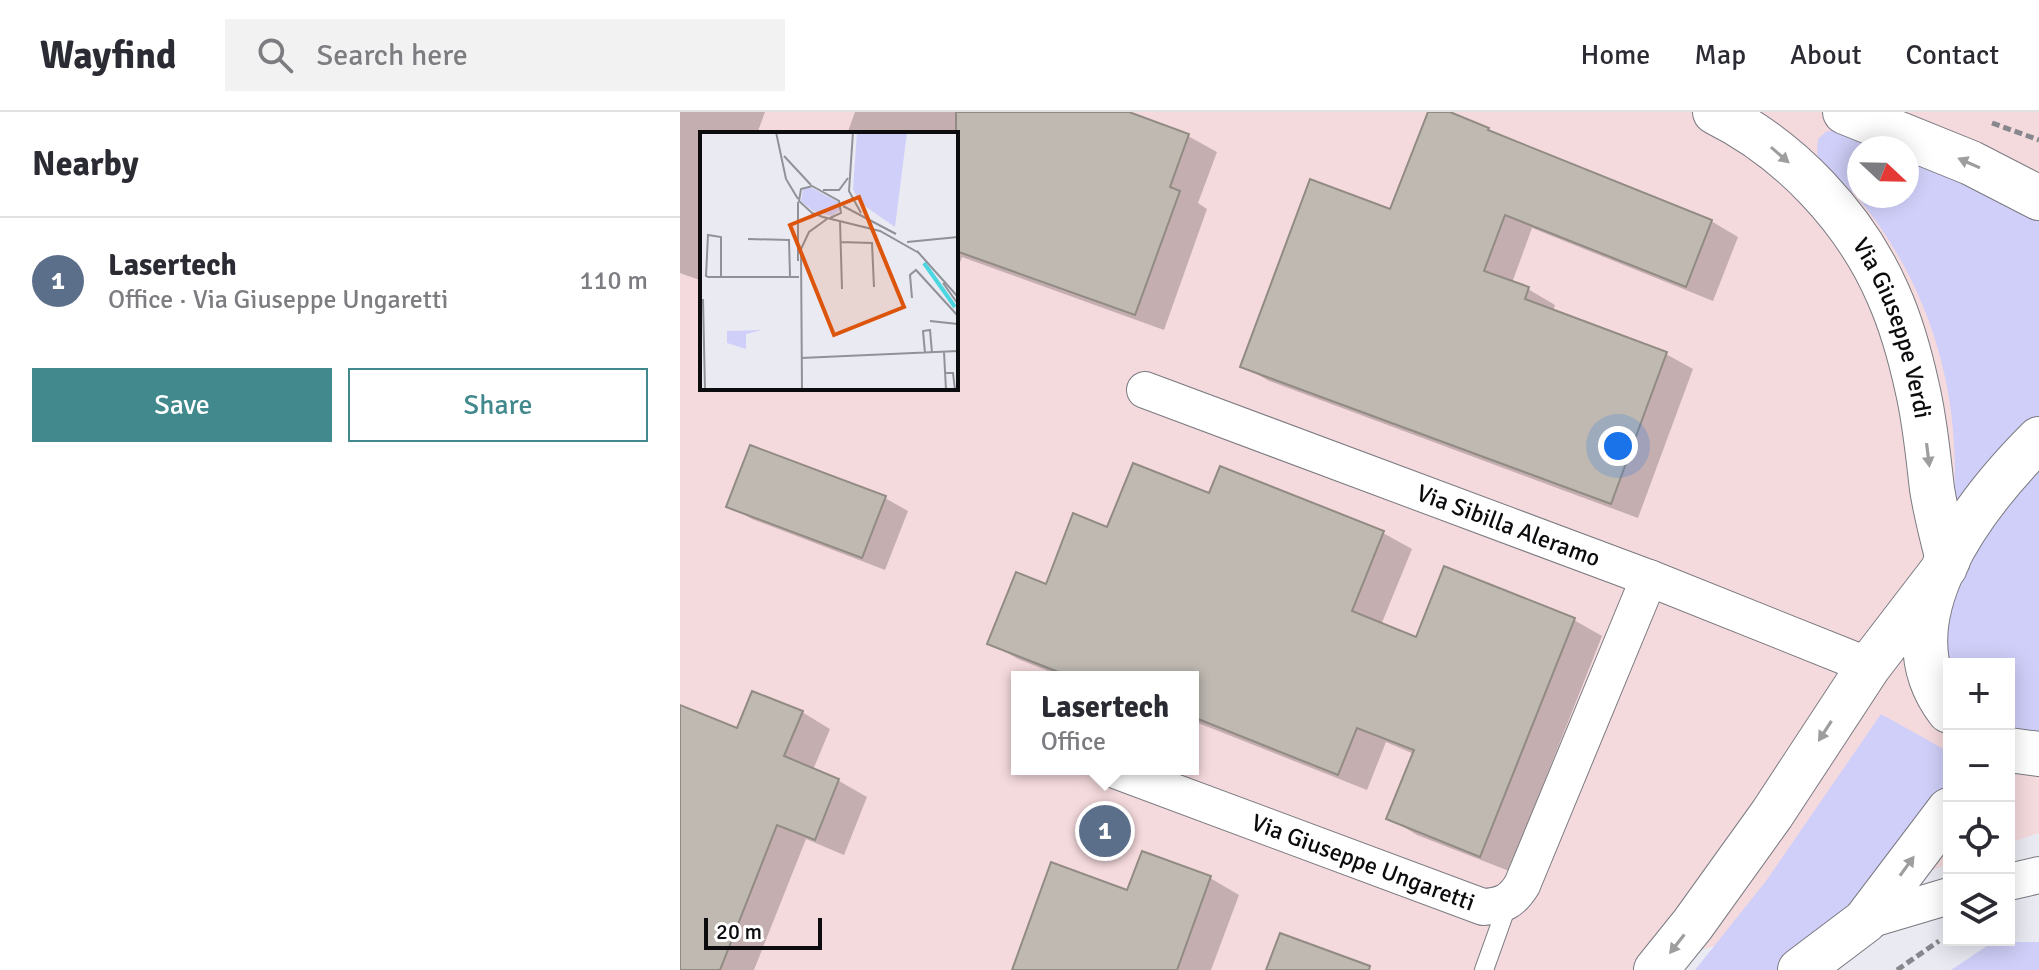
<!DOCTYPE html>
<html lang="en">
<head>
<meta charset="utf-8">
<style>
  :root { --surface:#fff; --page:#f2f2f3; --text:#2b2b33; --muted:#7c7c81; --line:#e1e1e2; --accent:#41898d }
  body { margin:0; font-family:Signika,sans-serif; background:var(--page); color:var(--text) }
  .controls { position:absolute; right:24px; bottom:24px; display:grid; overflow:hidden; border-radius:0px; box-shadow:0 4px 20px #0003 }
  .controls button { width:72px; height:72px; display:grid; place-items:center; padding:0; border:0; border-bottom:2px solid var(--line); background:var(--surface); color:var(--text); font:40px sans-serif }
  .compass { position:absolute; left:1167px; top:24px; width:72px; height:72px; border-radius:50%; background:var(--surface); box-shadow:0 4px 20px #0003; rotate:112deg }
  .scale { position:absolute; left:24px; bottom:20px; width:118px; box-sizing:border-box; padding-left:8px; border:4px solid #0c0c0f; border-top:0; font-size:22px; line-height:28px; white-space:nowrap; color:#0c0c0f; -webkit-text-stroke:6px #fff; paint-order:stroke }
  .you { position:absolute; left:938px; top:334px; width:28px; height:28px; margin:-20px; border:6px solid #fff; border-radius:50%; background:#1a73e8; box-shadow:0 0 0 12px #1a73e833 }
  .badge { display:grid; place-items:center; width:52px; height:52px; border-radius:50%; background:var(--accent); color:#fff; font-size:26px; font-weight:700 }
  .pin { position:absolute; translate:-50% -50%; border:4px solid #fff; box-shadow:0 2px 8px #0006 }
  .popup { position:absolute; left:331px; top:559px; width:188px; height:104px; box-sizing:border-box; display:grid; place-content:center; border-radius:0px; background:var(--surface); filter:drop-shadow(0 2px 6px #0005); font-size:26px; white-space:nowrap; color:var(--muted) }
  .popup b { font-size:30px; color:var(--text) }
  .popup::after { content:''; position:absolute; left:50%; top:100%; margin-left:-16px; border:16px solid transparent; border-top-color:var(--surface) }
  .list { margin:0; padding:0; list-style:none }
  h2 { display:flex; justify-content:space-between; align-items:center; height:104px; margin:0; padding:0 32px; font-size:34px }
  h2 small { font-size:26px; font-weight:400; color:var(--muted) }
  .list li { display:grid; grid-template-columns:52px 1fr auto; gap:24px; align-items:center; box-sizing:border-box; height:128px; padding:0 32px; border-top:2px solid var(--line) }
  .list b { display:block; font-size:30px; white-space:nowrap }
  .list p { margin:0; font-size:26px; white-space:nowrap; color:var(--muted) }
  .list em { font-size:26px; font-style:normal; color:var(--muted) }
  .actions { display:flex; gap:16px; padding:24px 32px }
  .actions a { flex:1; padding:18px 0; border:2px solid var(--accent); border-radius:0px; text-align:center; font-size:28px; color:var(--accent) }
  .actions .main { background:var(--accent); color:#fff }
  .icon { flex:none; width:44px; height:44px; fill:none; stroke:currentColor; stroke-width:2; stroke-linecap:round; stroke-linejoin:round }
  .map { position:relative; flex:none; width:1359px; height:858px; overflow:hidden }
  header { display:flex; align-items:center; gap:48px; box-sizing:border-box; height:112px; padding:0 40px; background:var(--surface); border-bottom:2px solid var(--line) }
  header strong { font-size:38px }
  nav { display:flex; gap:44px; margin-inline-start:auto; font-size:28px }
  .search { width:560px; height:72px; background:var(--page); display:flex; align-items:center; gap:20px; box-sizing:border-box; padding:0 28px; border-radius:0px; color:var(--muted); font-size:30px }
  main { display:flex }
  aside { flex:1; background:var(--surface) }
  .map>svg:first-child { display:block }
</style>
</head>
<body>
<header>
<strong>Wayfind</strong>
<div class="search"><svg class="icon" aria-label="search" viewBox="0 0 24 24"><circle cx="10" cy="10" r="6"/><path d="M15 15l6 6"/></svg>Search here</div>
<nav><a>Home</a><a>Map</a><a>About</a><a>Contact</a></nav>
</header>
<main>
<aside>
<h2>Nearby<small></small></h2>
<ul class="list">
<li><span class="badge" style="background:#5c6f8a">1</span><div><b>Lasertech</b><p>Office · Via Giuseppe Ungaretti</p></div><em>110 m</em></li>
</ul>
<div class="actions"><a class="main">Save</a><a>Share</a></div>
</aside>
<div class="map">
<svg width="1359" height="858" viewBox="0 0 1359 858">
  <rect width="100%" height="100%" fill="#eaeaf3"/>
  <path fill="#f5dadd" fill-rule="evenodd" d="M0,0H1359V721L1329,731V552H1269V752L964,858H0ZM22,22H276V276H22ZM1179,36H1227V84H1179ZM337,565H513V657H337Z"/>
  <path fill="#cfcff9" d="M1147,19H1157L1216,36H1179V84H1227V40L1330,90L1359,108V305L1340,322L1272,406C1285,292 1253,177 1179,87C1167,73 1151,63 1140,49L1137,42L1138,27Z
    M1359,356V622L1329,617V552H1269C1253,481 1316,406 1359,356Z
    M1201,602L1269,640V724L1099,858H1015L1086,769Z
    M1313,830H1359V858H1271Z"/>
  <path fill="#0003" d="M0,0H85L77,22H22V169L0,161Z
    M175,0H443L508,24L537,40L518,91L527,97L484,218L282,145L276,161V22H167Z
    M750,0H764L808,17L822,26L1031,109L1058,125L1033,189L852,116L832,171L848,177L875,193L873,200L986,242L1013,257L958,406L589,269L563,254L711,99Z
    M530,384L703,421L732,437L701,513L737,528L894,508L922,524L829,759L737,723L709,706L734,642L706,630L687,678L513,609V565H383L338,547L310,531L428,417Z
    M205,386L228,399L205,458L72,407L49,394Z
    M0,595L59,619L122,600L150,617L133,658L159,669L187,685L164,743L126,727L74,858H0Z
    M463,741L530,766L559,783L531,858H334L448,781Z"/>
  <path fill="#bfb9b2" stroke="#918b84" stroke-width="2" d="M276,0H449L509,22L490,75L500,79L455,203L276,139Z
    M748,0H770L809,16L808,18L1032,108L1006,175L825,103L804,159L849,175L845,187L987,240L931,392L560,255L630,67L710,97Z
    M70,333L206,384L182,446L46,395Z
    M453,351L529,381L540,354L704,419L672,499L736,525L764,454L895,506L800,745L706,707L734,638L677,616L658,663L513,605V565H391L307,532L336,460L366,472L393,401L427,415Z
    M72,579L123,599L104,644L159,667L135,728L97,713L40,858H0V593L57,616Z
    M462,739L531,764L497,858H332L371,750L447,778Z
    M600,821L690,854L689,858H586Z"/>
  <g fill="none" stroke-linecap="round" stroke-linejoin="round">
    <g stroke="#7a7a82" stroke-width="20">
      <path id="service" d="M804,858L828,791"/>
    </g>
    <g stroke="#7a7a82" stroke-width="38">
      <g id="minor">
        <path id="s1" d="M465,278L969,466L1189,554"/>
        <path id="s2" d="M432,657L803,795C823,794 832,789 842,773L969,466"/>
        <path d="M1329,770L1359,763"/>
        <path d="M1185,809L1269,784"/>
      </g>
    </g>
    <g stroke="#7a7a82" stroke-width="46">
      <g id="tertiary">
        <path id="s3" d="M1035,0C1110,37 1175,106 1208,182C1221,211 1230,243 1237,275C1245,308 1248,343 1252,377C1256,401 1262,425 1268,448"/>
        <path d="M1165,0L1291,51L1359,86"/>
      </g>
    </g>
    <g stroke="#7a7a82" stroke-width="46">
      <path id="secondary" d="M1269,599C1200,510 1296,390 1359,327
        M1329,638L1359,642
        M976,858L1013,812L1092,702L1189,554L1265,455
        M1120,858L1185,809L1269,698"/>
    </g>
    <path stroke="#87878d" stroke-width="5" stroke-dasharray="8 4" stroke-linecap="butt" d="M1312,11L1359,28
      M1217,858L1259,829"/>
    <use href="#service" stroke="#fff" stroke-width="18"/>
    <use href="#minor" stroke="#fff" stroke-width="36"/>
    <use href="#tertiary" stroke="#fff" stroke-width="44"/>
    <use href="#secondary" stroke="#fff" stroke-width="44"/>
  </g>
  <defs><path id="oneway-solid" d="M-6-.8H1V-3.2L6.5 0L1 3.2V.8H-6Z" transform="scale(2)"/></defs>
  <g fill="#9e9e9f">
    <use href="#oneway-solid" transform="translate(1100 43) rotate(41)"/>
    <use href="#oneway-solid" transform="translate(1289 51) rotate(-156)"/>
    <use href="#oneway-solid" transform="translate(1248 343) rotate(83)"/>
    <use href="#oneway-solid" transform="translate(1145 619) rotate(123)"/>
    <use href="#oneway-solid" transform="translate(1227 754) rotate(-54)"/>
    <use href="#oneway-solid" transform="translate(997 832) rotate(128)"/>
  </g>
  <g text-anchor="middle" stroke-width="6" stroke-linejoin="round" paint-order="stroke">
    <g font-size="24" fill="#0c0c0f" stroke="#fff">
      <text dy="8" stroke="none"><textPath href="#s3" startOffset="290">Via Giuseppe Verdi</textPath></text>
      <text dy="8" stroke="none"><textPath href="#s1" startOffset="388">Via Sibilla Aleramo</textPath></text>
      <text dy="8" stroke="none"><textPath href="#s2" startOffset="268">Via Giuseppe Ungaretti</textPath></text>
    </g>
  </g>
  <g transform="translate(20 20)">
    <rect width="258" height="258" fill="#eaeaf3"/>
    <path d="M157,0H207L195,95L159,70L153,57ZM110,55L138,70L141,77L132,84L113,79L101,69L103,57ZM62,198L46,202V217L27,211V199Z" fill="#cfcff9"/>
    <path fill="none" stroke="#4bd6e0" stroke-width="4" d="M224,131L255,175"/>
    <path fill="none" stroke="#919198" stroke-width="2" d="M76,0L86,47L98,67M153,0L149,59L161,81M84,24L111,53M123,58H139L148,46M143,74L196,102M130,86L141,81L139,69L112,54L101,57L99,69L112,81L123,85L180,99L219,121M140,89L142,157M48,107L89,108L90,144M140,110L172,111L174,155M207,110L258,105M217,119L258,165M98,129V70M21,145V105L8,103L6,144L8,145H99M243,151L258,172M212,166L210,143L216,138L258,184M3,167L5,258M230,189L258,192M244,220L246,258M225,221L223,199L230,198L232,221M101,226L258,219M245,241H253L255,258M102,258L101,117L109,100L127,87"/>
    <path fill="#dd550c" fill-opacity="0.15" stroke="#dd550c" stroke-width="4" d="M159,65L204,175L134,203L90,93Z"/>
    <rect width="258" height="258" fill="none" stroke="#0c0c0f" stroke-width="4"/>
  </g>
</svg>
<div class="controls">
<button>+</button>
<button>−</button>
<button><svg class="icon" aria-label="locate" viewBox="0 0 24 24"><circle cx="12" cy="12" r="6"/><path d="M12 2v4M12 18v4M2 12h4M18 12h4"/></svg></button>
<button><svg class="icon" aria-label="layers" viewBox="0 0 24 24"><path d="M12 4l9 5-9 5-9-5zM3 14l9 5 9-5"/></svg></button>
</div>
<svg class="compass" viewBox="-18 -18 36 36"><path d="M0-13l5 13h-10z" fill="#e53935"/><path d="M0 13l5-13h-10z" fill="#7c7c81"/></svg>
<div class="scale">20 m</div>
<div class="you"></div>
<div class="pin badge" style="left:425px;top:719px;background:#5c6f8a">1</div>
<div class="popup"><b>Lasertech</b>Office</div>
</div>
</main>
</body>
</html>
